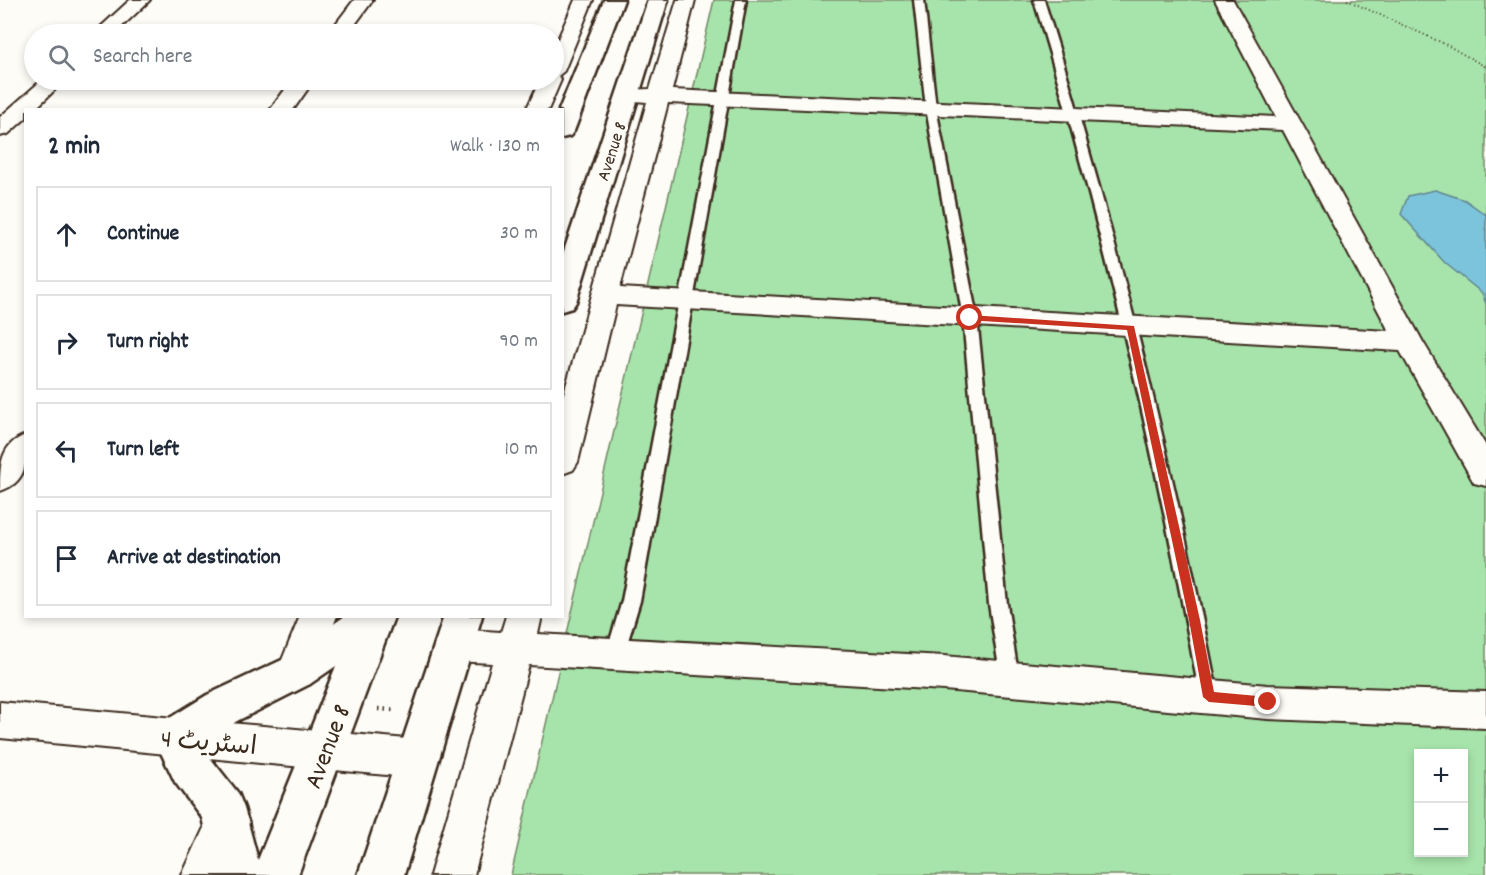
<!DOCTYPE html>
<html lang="en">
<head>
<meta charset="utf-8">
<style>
  :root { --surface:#fff; --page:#f6f6f7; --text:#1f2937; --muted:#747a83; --line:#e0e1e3 }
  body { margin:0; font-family:Dekko,"Playpen Sans Arabic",sans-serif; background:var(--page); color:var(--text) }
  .controls { position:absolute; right:18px; bottom:18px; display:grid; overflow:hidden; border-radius:0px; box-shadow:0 3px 9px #0003 }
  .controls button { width:54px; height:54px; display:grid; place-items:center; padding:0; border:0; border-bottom:2px solid var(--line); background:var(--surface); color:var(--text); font:30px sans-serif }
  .stop { position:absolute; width:18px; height:18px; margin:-14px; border:4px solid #c8321e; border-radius:50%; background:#fff }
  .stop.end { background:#c8321e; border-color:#fff; box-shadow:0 2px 6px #0008 }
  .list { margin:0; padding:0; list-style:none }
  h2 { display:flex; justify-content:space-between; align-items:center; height:78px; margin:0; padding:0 24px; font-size:26px }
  h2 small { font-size:20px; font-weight:400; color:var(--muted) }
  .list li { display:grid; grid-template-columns:39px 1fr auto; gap:18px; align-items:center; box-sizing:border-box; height:96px; margin:0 12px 12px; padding:0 12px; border:2px solid var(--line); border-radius:0px }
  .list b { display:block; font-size:22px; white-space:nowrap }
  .list em { font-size:20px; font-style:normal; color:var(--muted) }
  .icon { flex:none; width:33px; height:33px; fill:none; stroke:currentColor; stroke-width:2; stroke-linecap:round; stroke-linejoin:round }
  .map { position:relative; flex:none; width:1486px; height:875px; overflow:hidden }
  .search { position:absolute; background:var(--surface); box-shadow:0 3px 9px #0003; left:24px; top:24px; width:540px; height:66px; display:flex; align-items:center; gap:15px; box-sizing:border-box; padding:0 21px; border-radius:33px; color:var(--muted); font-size:22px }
  .panel { position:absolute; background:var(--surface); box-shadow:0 3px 9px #0003; left:24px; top:108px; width:540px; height:510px; border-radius:0px }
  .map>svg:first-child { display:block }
</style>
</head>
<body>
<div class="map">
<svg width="1486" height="875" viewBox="0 0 1486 875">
  <rect width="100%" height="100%" fill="#fdfcf7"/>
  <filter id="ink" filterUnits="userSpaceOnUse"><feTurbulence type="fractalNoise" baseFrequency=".0167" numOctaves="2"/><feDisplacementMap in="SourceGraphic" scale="12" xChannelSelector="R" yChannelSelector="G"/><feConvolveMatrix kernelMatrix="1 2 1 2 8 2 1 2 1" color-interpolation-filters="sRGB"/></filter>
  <g filter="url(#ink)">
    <path fill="#a7e4ab" stroke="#718764" stroke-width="1.5" fill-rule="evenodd" d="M714,0H1486V875H511ZM1418,754H1464V852H1418Z"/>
    <path fill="#7cc4dc" stroke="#628690" stroke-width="1.5" d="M1435,190L1465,200L1486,215V304L1482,293L1445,263L1401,214L1408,196Z"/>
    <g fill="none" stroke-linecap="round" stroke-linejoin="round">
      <g stroke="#3b2a1e" stroke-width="5">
        <path id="lane" d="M736,0H746L640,601L624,654L621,659L615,662L609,659L606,654L622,601Z
          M914,0H924L936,108L977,318L1007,604L1019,680L1016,686L1010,688L1004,686L1001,680L989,604L963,318L926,108Z
          M1034,0H1044C1116,229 1172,461 1218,697L1216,703L1209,705L1202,703L1200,697C1157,461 1104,229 1034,0Z"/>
      </g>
      <g stroke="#3b2a1e" stroke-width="4">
        <path id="street" d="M130,0H150L114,34H93Z
          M354,0H373L348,34H328Z
          M575,0H593L564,71L558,76L561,80L548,110H526L540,80H554V48Z
          M677,0H695L672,90L1276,117L1215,0H1233L1423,342L1486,446V486L1474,483L1400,351L616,305L578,462L573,470L562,474V400L647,102L621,100L618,95L621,90L650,89ZM668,103L1283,130L1389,331L620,288Z
          M42,80H65L34,110H26V118L8,134L0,136V117Z
          M292,80H314L293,110H270Z
          M26,435C26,460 29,482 0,491C0,466 0,444 26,435Z
          M300,616H337L310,684L296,689L282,684L277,672Z
          M506,616H542L538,634L944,656L1268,685L1486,692V728L1268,719L944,690L529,665L474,875H430L492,663L453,661L440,656L434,645L440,634L453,629L501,632Z
          M0,702L418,740L432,746L438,759L432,772L418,778L0,738Z
          M228,802L243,808L249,823L226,875H182L213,808Z"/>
      </g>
      <g stroke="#3b2a1e" stroke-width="5">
        <path id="secondary" d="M604,0H624L574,131L570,136L562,138V110H559Z
          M648,0H668L576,302L572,308L562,311V257Z
          M345,616L394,617L298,875H216L202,818L175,782L154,738L160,724L207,695L282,660ZM336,666L258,860L244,808L238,793L200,745L237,721L310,684Z
          M444,616H482L404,875H358Z"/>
      </g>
      <path stroke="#3b2a1e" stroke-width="2" stroke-dasharray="1 3" stroke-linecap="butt" d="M1347,0L1445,44L1486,67"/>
      <path stroke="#3b2a1e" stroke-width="4.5" stroke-dasharray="1.5 5" stroke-linecap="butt" d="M378,709L394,710"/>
      <use href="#lane" fill="#fdfcf7" fill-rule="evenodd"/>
      <use href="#street" fill="#fdfcf7" fill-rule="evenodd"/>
      <use href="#secondary" fill="#fdfcf7" fill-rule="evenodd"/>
    </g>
  </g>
  <path fill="#c8321e" d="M970,315L1134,326L1200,620L1214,692L1268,697L1274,702L1272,706L1268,707L1209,702L1203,697L1189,620L1127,330L967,320L965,318Z"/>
  <g text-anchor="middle" stroke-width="6" stroke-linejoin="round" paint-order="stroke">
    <g font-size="18" fill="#3b2a1e" stroke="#fdfcf7">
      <text transform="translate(611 151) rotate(-72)" y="6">Avenue 8</text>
    </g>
    <g font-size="26" fill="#3b2a1e" stroke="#fdfcf7">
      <text transform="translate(209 741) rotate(5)" y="9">اسٹریٹ 4</text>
      <text transform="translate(326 746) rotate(-69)" y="9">Avenue 8</text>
    </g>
  </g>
</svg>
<div class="controls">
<button>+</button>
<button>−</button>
</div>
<div class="stop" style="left:970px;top:318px"></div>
<div class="stop end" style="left:1268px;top:702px"></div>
<div class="search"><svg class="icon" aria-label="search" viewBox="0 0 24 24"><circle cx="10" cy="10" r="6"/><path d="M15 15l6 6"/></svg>Search here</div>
<section class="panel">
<h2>2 min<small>Walk · 130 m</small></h2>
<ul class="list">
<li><svg class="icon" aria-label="ahead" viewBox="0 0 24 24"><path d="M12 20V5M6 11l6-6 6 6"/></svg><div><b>Continue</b></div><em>30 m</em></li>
<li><svg class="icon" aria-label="right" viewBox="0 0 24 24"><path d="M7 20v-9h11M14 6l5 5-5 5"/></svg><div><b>Turn right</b></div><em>90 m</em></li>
<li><svg class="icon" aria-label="left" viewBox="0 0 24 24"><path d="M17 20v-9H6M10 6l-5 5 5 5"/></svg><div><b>Turn left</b></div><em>10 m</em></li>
<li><svg class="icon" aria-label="arrive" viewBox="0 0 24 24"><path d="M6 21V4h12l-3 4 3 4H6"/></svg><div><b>Arrive at destination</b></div></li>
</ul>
</section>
</div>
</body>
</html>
